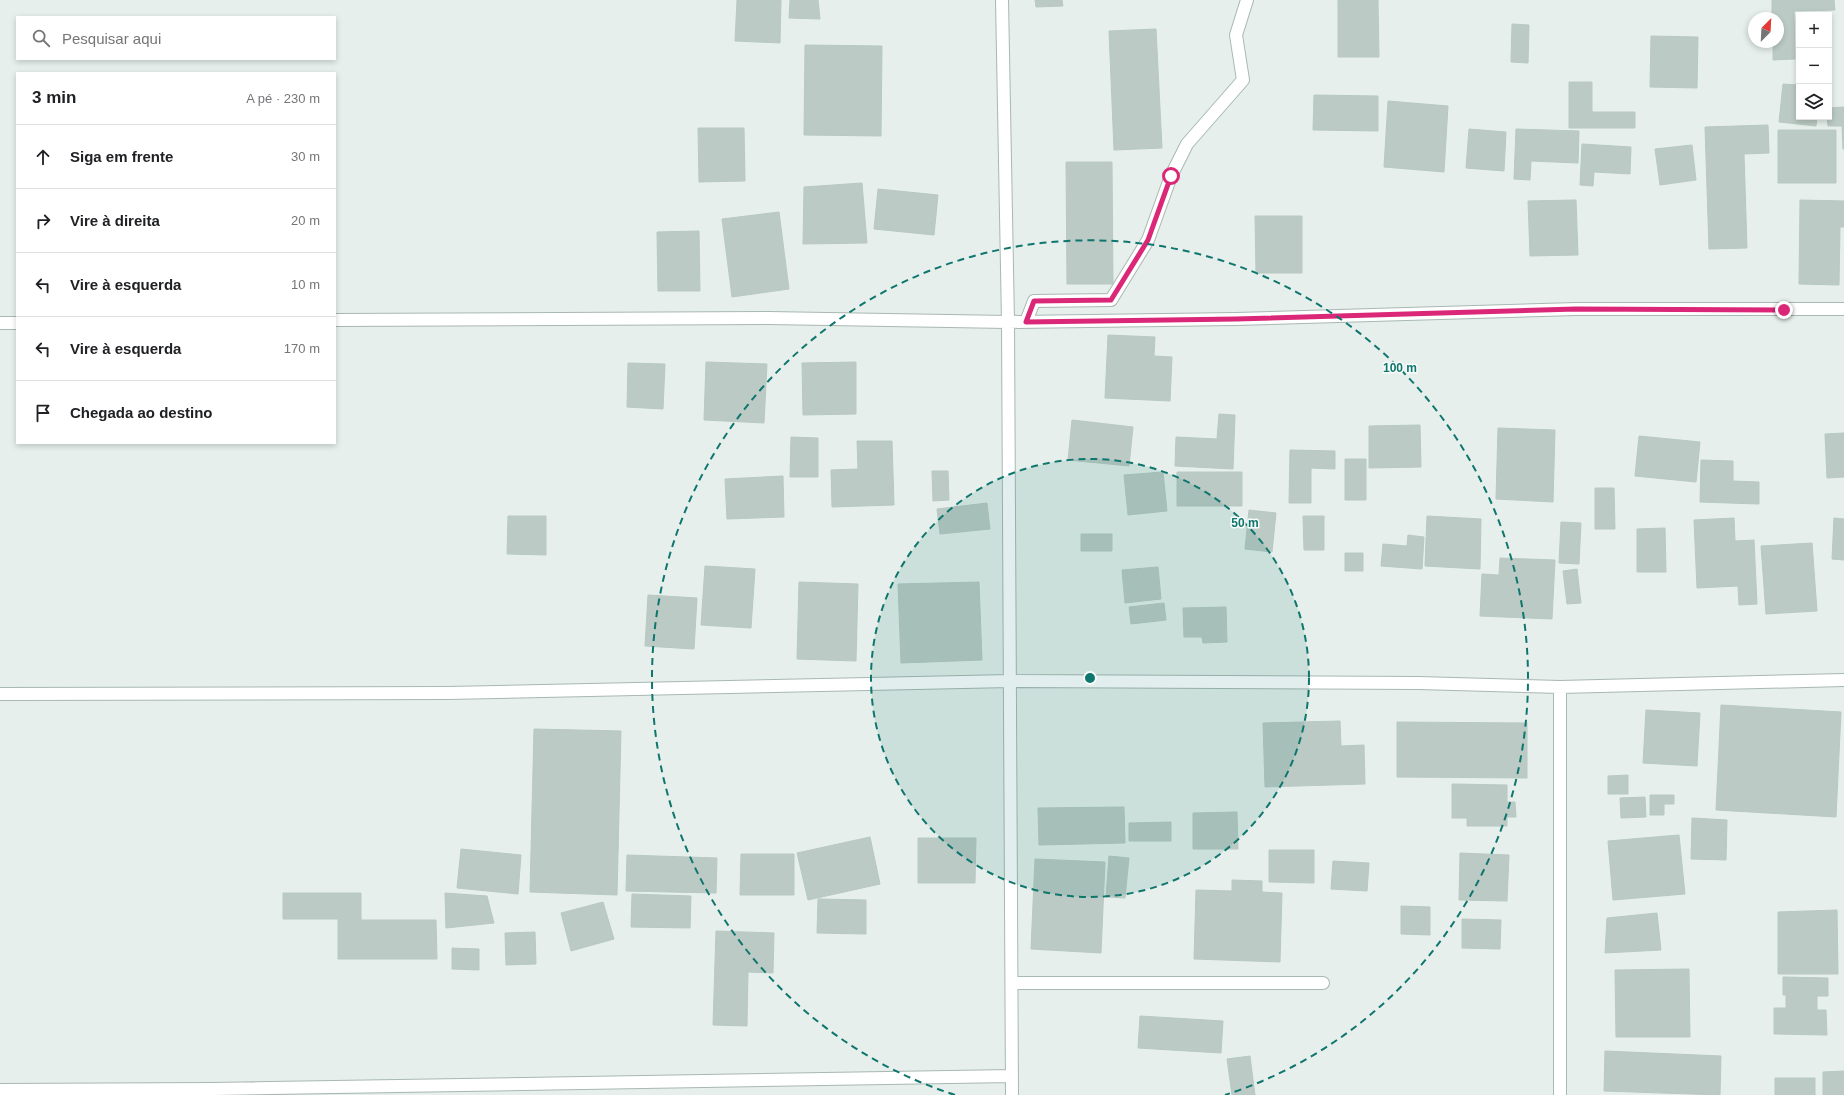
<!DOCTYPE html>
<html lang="pt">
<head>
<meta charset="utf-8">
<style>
  :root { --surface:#fff; --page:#f2f2f2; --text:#202124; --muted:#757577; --line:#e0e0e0 }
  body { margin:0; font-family:Arial,sans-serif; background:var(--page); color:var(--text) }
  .controls { position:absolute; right:12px; top:12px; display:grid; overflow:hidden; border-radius:0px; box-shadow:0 2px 6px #0003 }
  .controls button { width:36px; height:36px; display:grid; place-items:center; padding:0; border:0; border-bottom:1px solid var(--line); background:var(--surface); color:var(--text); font:20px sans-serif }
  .compass { position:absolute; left:1748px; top:12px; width:36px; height:36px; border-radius:50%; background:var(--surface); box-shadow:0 2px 6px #0003; rotate:24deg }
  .stop { position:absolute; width:12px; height:12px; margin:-9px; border:3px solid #db2777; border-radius:50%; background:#fff }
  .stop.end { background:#db2777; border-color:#fff; box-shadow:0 1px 4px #0008 }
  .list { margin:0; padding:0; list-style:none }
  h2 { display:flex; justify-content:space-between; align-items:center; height:52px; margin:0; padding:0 16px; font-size:17px }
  h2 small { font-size:13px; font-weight:400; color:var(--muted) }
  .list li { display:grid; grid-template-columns:26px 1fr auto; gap:12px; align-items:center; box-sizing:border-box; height:64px; padding:0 16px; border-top:1px solid var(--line) }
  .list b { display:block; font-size:15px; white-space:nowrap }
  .list em { font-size:13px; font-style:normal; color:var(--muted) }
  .icon { flex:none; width:22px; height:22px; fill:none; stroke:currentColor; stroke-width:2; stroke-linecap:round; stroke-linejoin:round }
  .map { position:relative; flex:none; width:1844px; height:1095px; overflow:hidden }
  .search { position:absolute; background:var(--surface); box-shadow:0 2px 6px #0003; left:16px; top:16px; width:320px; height:44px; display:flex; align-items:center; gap:10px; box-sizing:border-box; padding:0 14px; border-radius:0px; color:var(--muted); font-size:15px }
  .panel { position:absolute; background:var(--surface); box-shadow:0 2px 6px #0003; left:16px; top:72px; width:320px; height:372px; border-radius:0px }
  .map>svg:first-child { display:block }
</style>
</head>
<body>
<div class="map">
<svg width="1844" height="1095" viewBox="0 0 1844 1095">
  <rect width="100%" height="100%" fill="#e6efeb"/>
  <path fill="#bbcac4" stroke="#b8c9c2" d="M737,0H781L780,43L735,41Z
    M790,0H818L820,19L789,18Z
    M1035,0H1062L1063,6L1036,7Z
    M1338,0H1378L1379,57H1338Z
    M1772,0H1834L1835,10L1794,11L1795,59L1773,60V42H1778V18H1772Z
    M1512,24L1529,25L1528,63L1511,62Z
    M1156,29L1162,148L1114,150L1109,31Z
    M1651,36L1698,37L1697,88L1650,87Z
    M805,45L882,46L881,136L804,135Z
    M1569,82H1592V112H1635V128H1569Z
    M1783,84L1799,85V117H1817L1816,126L1779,122Z
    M1314,95L1378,96V131L1313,130Z
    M1388,101L1448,106L1444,172L1384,167Z
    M1844,107V149H1843L1842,126H1828L1827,117H1829V108Z
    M1768,125L1769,153L1744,154L1747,248L1709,249L1705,127Z
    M698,128H744L745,181L699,182Z
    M1469,129L1506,132L1504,171L1466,168Z
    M1516,129L1579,131L1578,163L1531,161L1530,180L1514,179Z
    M1778,130H1836V183H1778Z
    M1582,144L1631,147L1630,174L1594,172L1593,186L1580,185Z
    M1692,145L1696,180L1660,185L1655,149Z
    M1066,162H1112L1113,284H1067Z
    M862,183L867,243L803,244L804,187Z
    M878,189L938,195L934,235L874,229Z
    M1576,200L1578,255L1530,256L1528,201Z
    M1800,200L1844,201V227H1840L1839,285L1799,284Z
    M779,212L789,289L732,297L722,219Z
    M1255,216H1302V273H1256Z
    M699,231L700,291H658L657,232Z
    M1108,335L1155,337L1154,356L1172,357L1170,401L1105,398Z
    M706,362L767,364L764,423L704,420Z
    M856,362V414L803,415L802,363Z
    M628,363L665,364L663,409L627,407Z
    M1219,414L1235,415L1233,469L1175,466L1176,437L1217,439Z
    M1072,420L1133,427L1129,466L1068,460Z
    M1420,425L1421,467L1369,468V426Z
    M1498,428L1555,430L1553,502L1496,499Z
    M1844,433V477L1827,478L1825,434Z
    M1639,436L1700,442L1696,482L1635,476Z
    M791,437L818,438V477H790Z
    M857,441H892L894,505L832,507L831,470L858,469Z
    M1290,450L1335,451V469L1311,468V503H1289Z
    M1345,459H1366V500H1345Z
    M1701,460L1733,461V481L1759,482V504L1700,502Z
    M932,471H948L949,500L933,501Z
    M1163,472L1167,511L1128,515L1124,475Z
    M1177,472H1242V506H1177Z
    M783,476L784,517L727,519L725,479Z
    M1595,488H1614L1615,529H1595Z
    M987,503L990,529L940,534L937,509Z
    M1249,510L1276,513L1272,552L1245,549Z
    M508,516H546V555L507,554Z
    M1303,516H1324V550H1304Z
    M1427,516L1481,519L1480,569L1425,566Z
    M1734,518L1735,541L1754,540L1757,604L1739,605L1738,586L1697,588L1694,520Z
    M1834,518L1844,519V560L1832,559Z
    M1561,522L1581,523L1579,564L1559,563Z
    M1665,528L1666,572H1637V529Z
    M1081,534H1112V551H1081Z
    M1408,535L1424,537L1422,569L1381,566L1383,544L1407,546Z
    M1812,543L1817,611L1766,614L1761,546Z
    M1345,553H1363V571H1345Z
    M1500,558L1555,560L1552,619L1480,616L1482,574L1499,575Z
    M705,566L755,569L751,628L701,625Z
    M1158,567L1161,599L1125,603L1122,570Z
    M1577,569L1581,603L1567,604L1563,571Z
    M799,582L858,584L856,661L797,659Z
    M979,582L982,660L901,663L898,584Z
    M648,595L697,598L694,649L645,646Z
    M1164,603L1166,620L1131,624L1129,607Z
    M1226,607L1227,642L1203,643L1202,637H1184L1183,608Z
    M1721,705L1841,712L1836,817L1716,810Z
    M1646,710L1700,713L1697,766L1643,763Z
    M1340,721L1341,746L1364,745L1365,784L1265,787L1263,723Z
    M1397,722L1527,723V778L1397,777Z
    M534,729L621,731L617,895L530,892Z
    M1628,775V794H1608V776Z
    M1452,784L1507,785V802H1515L1516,817H1507V826H1467V818H1452Z
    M1650,795H1674V804H1664V815H1650Z
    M1645,797L1646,817L1621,818L1620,798Z
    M1124,807L1125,843L1039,845L1038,808Z
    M1237,812L1238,849H1193V813Z
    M1692,818L1727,820L1726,860L1691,859Z
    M1171,822V841H1129V823Z
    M1679,835L1685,894L1613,900L1608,841Z
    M870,837L880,884L808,900L797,853Z
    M918,838H976L975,883H918Z
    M461,849L521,855L518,894L457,888Z
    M1269,850H1314V883L1269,882Z
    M1460,853L1509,855L1507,901L1459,900Z
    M741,854H794V895H740Z
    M627,855L717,858L716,893L626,891Z
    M1109,856L1129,858L1125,898L1106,897Z
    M1035,859L1105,862L1101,953L1031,949Z
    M1333,861L1369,863L1367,891L1331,889Z
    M1232,880L1262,881V892L1282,893L1280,962L1194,959L1196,890L1232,891Z
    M283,893H361V920H436L437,959H338V919H283Z
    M445,893L487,896L494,923L446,928Z
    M632,894L691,896L690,928L631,927Z
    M818,899L866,900V934L817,933Z
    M603,902L614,939L571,951L561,913Z
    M1401,906L1430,907V935L1401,934Z
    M1837,910L1838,974H1778V912Z
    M1657,913L1661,950L1605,953L1607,918Z
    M1462,919L1501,920L1500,949L1462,948Z
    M716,931L774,933L773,973L748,972L747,1026L713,1025Z
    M535,932L536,964L506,965L505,933Z
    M452,948L479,949V970L452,969Z
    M1689,969L1690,1037H1616L1615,970Z
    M1783,977L1828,978V996H1817V1010H1826L1827,1035L1774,1034V1008H1786V995H1783Z
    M1140,1016L1223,1021L1221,1053L1138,1048Z
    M1605,1051L1721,1056L1720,1095L1604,1091Z
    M1250,1056L1255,1095H1232L1227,1059Z
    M1844,1071V1095H1823V1072Z
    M1775,1078H1815V1095H1775Z"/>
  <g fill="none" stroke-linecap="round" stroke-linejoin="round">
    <g stroke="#a8b8b2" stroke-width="14">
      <path id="minor" d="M1002,0L1008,322L1012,1095
        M335,320L768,318L1008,322L1236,319L1576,309H1844
        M1026,322L1034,301L1111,300L1148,240L1171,176L1187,144L1243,80L1236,35L1247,0
        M0,323H17
        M1560,687V1095
        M0,694L448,693L1010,681L1418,683L1560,687L1844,680
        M1012,983H1323
        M0,1090L213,1089L1012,1076"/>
    </g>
    <use href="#minor" stroke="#fff" stroke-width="12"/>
  </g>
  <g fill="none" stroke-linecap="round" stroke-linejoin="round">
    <path stroke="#db2777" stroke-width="5" d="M1171,176L1148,240L1111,300L1034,301L1026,322L1236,319L1576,309L1784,310"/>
  </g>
  <circle cx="1090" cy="678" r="219" fill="#0f766e" fill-opacity=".12"/>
  <g fill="none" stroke="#0f766e" stroke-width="2" stroke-dasharray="7 5">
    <circle cx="1090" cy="678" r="219"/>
    <path d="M955 1095A438 438 0 1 1 1225 1095"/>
  </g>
  <circle cx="1090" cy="678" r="6" fill="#0f766e" stroke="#f7fbf9" stroke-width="2"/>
  <g font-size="12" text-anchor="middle" font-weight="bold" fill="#0f766e" stroke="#f7fbf9" stroke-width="3" stroke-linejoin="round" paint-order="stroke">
    <text x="1400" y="372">100 m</text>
    <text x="1245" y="527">50 m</text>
  </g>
</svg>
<div class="controls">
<button>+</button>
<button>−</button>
<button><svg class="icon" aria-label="layers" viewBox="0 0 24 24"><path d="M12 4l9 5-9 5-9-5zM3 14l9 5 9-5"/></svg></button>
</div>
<svg class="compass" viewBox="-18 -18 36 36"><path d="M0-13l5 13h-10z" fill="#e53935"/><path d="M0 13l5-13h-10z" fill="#757577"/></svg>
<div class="stop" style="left:1171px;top:176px"></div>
<div class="stop end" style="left:1784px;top:310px"></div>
<div class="search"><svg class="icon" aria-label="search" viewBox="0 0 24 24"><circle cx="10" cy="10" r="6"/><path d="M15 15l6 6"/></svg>Pesquisar aqui</div>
<section class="panel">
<h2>3 min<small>A pé · 230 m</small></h2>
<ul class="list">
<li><svg class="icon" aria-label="ahead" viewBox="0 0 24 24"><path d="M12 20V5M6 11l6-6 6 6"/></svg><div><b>Siga em frente</b></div><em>30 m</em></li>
<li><svg class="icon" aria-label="right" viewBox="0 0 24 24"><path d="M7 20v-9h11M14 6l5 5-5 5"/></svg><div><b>Vire à direita</b></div><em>20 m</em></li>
<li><svg class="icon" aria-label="left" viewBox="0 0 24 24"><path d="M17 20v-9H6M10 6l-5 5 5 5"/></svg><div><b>Vire à esquerda</b></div><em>10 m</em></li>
<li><svg class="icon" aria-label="left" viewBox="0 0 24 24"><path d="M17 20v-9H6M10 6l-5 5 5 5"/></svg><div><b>Vire à esquerda</b></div><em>170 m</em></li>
<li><svg class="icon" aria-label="arrive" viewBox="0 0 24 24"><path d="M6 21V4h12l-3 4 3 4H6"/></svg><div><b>Chegada ao destino</b></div></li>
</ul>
</section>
</div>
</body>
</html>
